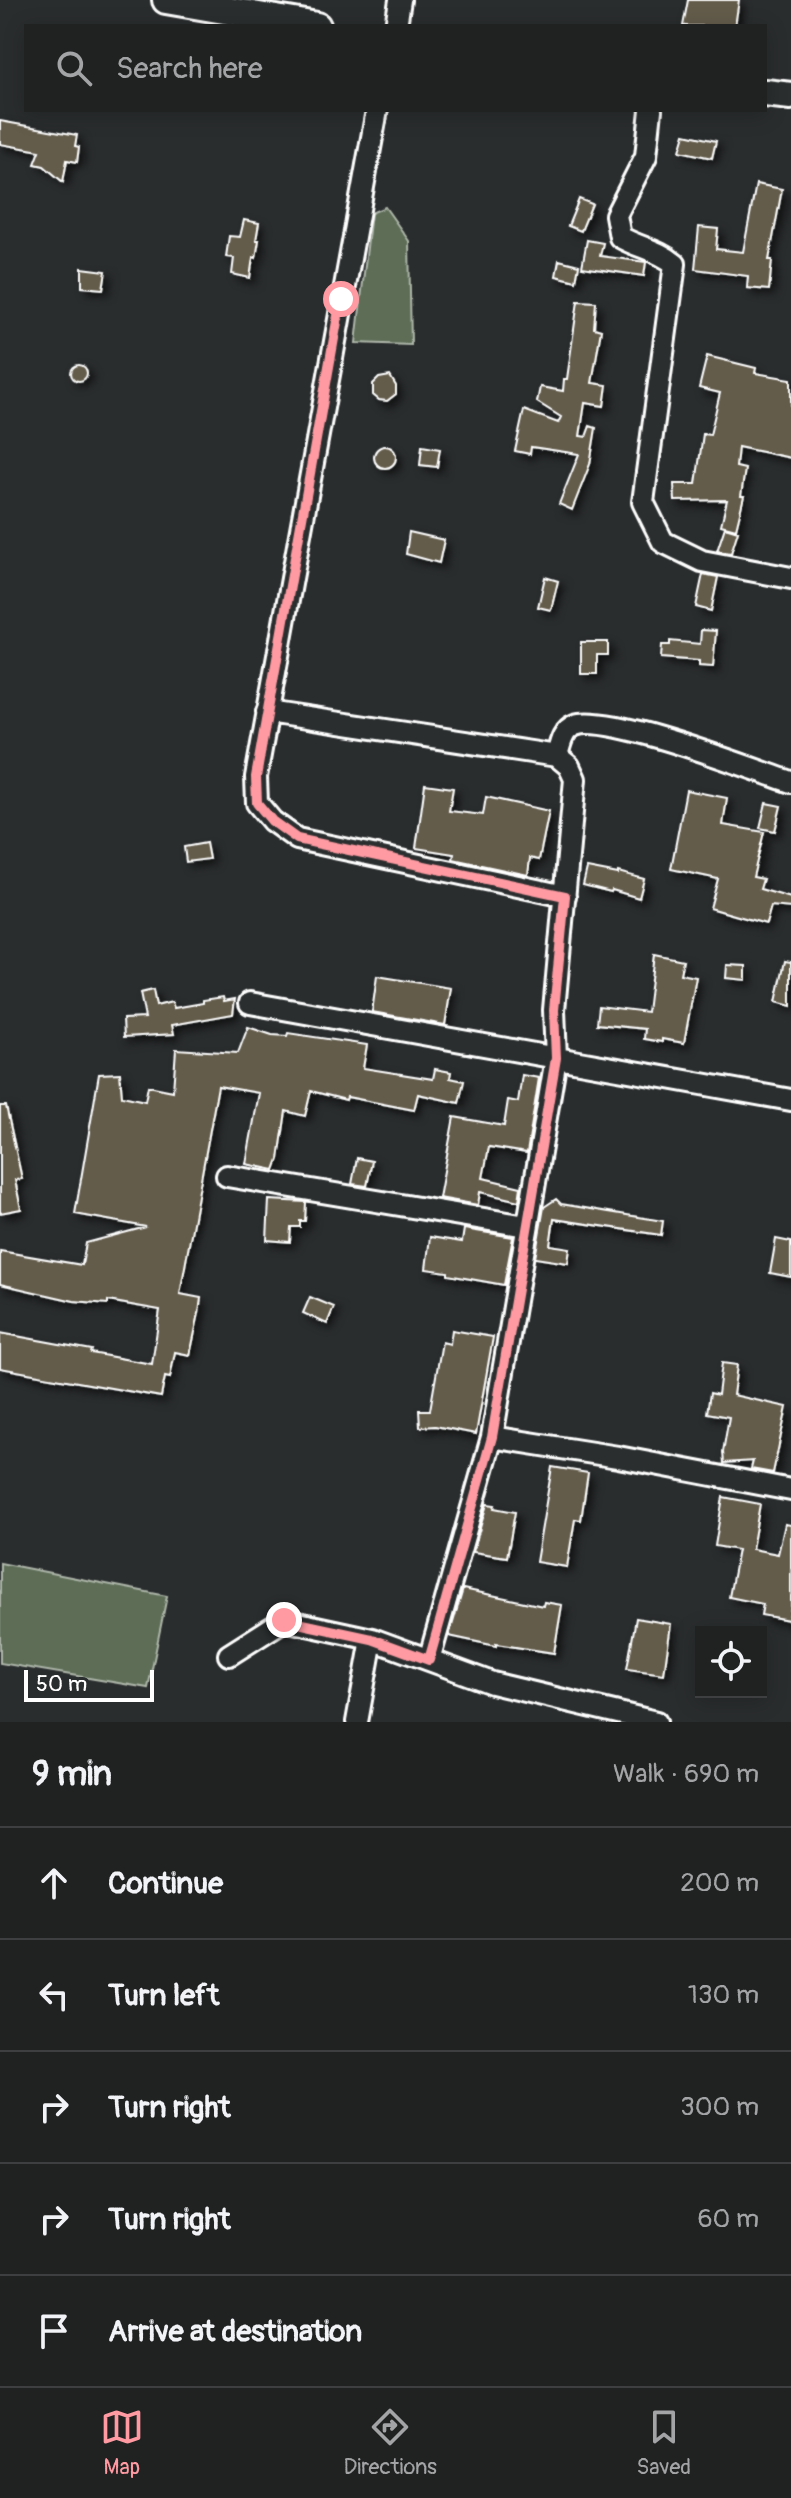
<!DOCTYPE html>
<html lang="en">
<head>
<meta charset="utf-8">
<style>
  :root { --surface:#202222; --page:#2d2f2f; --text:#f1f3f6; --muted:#a2a4a5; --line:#3d3f40; --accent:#ff9aa2 }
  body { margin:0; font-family:Pangolin,sans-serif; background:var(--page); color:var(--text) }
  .controls { position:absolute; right:24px; bottom:24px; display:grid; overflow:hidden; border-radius:0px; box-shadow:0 4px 20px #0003 }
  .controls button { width:72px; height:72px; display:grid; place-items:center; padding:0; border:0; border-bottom:2px solid var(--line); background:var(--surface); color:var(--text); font:40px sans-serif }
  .scale { position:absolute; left:24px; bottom:20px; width:130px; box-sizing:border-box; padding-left:8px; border:4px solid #fff; border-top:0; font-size:22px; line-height:28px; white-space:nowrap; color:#fff; -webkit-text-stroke:6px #2a2d2e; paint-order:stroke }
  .stop { position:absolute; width:24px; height:24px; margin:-18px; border:6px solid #ff9aa2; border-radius:50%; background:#fff }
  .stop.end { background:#ff9aa2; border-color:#fff; box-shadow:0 2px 8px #0008 }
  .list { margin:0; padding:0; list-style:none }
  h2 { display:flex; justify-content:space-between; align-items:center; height:104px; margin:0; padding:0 32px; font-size:34px }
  h2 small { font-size:26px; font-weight:400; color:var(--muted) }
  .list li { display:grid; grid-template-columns:52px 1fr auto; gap:24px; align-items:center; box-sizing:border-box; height:112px; padding:0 32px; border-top:2px solid var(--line) }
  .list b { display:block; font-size:30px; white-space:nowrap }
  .list em { font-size:26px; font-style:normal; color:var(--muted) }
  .icon { flex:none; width:44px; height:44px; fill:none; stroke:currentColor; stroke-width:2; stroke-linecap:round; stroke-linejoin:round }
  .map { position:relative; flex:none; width:791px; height:1722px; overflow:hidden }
  .search { position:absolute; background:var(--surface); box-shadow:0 4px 20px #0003; left:24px; right:24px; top:24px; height:88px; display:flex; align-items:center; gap:20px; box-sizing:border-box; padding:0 28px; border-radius:0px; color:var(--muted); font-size:30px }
  .sheet { height:664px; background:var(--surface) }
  nav { display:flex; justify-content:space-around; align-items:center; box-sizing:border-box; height:112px; border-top:2px solid var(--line); background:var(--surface); font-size:22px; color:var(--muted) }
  nav a { display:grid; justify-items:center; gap:4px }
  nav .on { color:var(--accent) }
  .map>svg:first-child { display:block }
</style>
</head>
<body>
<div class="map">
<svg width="791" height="1722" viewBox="0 0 791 1722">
  <defs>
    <filter id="shadow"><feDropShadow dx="5" dy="5" stdDeviation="4" flood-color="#0009"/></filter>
  </defs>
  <rect width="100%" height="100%" fill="#2a2d2e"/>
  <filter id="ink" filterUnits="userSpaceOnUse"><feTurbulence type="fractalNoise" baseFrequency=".0125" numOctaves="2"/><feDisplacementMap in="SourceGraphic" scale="16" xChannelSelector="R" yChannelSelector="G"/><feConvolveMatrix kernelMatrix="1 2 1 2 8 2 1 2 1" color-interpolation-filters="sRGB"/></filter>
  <g filter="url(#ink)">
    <path fill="#5d6d56" stroke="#aeb6aa" stroke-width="2" d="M385,207L409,241L411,345L356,343L371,213Z
      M0,1563L167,1596L148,1688L0,1663Z"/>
    <path fill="#645c4c" stroke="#fff" stroke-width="2" filter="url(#shadow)" d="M688,0H739L735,26H683Z
      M0,121L77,135L75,146L79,147L77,162L67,160L63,182L44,166L35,164L40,151L0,144Z
      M685,134L716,141L712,158L680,151Z
      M756,184L782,189L769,260H772L769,290L747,288L748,276L695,269L699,227L718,229L716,249L743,252Z
      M579,199L592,204L581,231L568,226Z
      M244,220L259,223L256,240H259L256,258L253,257L250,278L232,274L234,258L226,257L229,236L240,237Z
      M587,240L603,243L600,256L646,262L644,276L582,267Z
      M559,260L579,265L576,281L556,276Z
      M82,268L106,271L103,289L82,287Z
      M578,301L596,302L594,328L601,330L592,383L607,385L604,406L585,403L580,436L586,437L590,426L596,428L590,464L572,510L559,504L579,454L531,447L530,454L515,451L524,410L558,423L561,417L537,402L540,387L563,391L564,379H567Z
      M707,356L756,368L755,373L791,379V458L738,447L736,467L745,469L741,496H744L736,529L721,525L727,500L675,501L674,484H696L703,434L710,435L720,393L699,388Z
      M71 373a8 8 0 1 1 16 0a8 8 0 1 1-16 0Z
      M390,376L396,386V394L387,401L379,400L373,395V384L379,378Z
      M374 457a11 11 0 1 1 22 0a11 11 0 1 1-22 0Z
      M422,446L440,449L437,467L420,465Z
      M725,527L738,531L731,553L717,551Z
      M409,532L444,540L439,563L406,554Z
      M703,574L718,577L711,611L696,607Z
      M545,577L558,581L551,610L538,607Z
      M701,630L716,631L713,667L699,666V661L661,658L662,645H670V641L700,644Z
      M581,642H608V655H597V674H581Z
      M425,784L453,788L449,811L483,815L486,797L549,811L539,860L530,858L528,875L453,859L454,854L416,848Z
      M686,790L727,798L723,825L764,832L753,877L763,879L760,889L791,898V908L771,906L766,924L710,908L718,879L671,869Z
      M766,803L781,806L775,831L760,828Z
      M206,843L209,859L186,862L184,847Z
      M587,868L618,874V872L644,879L639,898L612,890L611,892L583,885Z
      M654,954L683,960L680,974L696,977L684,1043L662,1039V1042L644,1039L645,1029L597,1024L599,1006L647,1012Z
      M785,961L791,962V1006L776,1002Z
      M727,965L746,966V980L726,978Z
      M377,976L451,988L445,1025L372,1012Z
      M153,990L156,1006L172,1002L174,1008L203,1003V1000L223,997L224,1001L235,999L233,1014L172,1025L174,1034L124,1037L123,1019L145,1018L140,993Z
      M248,1027L272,1035L287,1036L288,1033L367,1045L363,1068L433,1079L435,1069L451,1072L450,1078L464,1081L459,1103L418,1094L414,1110L347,1097L346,1100L311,1091L305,1116L286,1111L279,1159L275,1170L246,1164L259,1093L218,1086L180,1294L201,1298L199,1313L190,1355L175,1352L170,1378L165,1377L161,1397L0,1368V1333L92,1350L91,1353L152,1364L160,1310L108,1301V1304L74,1301L0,1284V1251L82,1265L86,1243L146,1227L75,1214L99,1074L120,1073L122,1096L145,1101L148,1086L173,1091L176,1049L238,1053Z
      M522,1075L539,1078L527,1153L489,1147L483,1178L521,1187L519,1201L480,1192L478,1205L439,1198L454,1117L504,1126L508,1100L518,1102Z
      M0,1106H6L22,1179L15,1180L21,1209L0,1213Z
      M357,1158L372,1161L367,1186L352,1184Z
      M556,1199L561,1204L663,1221L661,1235L554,1219L550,1245L570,1248L568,1263L535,1258L544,1207Z
      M269,1200L306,1202L305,1221H300V1227H291L290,1242L267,1240Z
      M464,1229L513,1237L504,1285L448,1275V1272L426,1269L430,1237L462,1242Z
      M776,1239L791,1242V1277L770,1273Z
      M310,1297L334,1307L327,1324L303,1313Z
      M452,1330L493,1337L476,1434L435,1426L420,1427L419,1410H430L442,1342L450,1344Z
      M722,1363L737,1365L733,1395L787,1407L773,1473L751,1469L753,1461L724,1463L723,1452L729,1417L707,1413L710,1393L718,1395Z
      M552,1467L588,1473L581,1520L575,1519L567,1567L536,1562Z
      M723,1497L760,1504L752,1549L778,1554L785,1524L791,1525V1606L789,1620L761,1615L763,1604L729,1597L738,1550L715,1546Z
      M487,1504L495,1505L494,1508L515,1512L507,1557L473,1552Z
      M463,1589L543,1606L544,1602L562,1605L554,1653L496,1644V1646L449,1636Z
      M636,1618L671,1624L664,1674L627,1669Z"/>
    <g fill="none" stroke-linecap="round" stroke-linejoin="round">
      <g stroke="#fff" stroke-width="26">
        <path id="minor" d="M396,26L400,0
          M377,110L256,777L257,803L272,821L297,839L565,896
          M651,110L646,156L616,215L620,237C639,248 659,250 675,264L643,502L663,542L702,561L791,578
          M267,712L557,756
          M250,1003L791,1100
          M227,1176L526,1226
          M492,1437L556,1058L554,1010L575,779L569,766L557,756C560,745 562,730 575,725C608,713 752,769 791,782
          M229,1655L284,1620L372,1639L492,1683L656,1722
          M429,1660L492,1437L618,1457L791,1490
          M357,1722L372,1639"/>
      </g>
      <g stroke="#fff" stroke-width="32">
        <path id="tertiary" d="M166,0L317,26
          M765,93L791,96"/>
      </g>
      <use href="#minor" stroke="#2a2d2e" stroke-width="20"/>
      <use href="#tertiary" stroke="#2a2d2e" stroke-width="26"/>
    </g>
  </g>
  <g fill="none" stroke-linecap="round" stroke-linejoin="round" filter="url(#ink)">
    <path stroke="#ff9aa2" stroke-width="10" d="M284,1620L372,1639L429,1660L492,1437L556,1058L554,1010L565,896L297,839L272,821L257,803L256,777L341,299"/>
  </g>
</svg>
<div class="controls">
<button><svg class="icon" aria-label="locate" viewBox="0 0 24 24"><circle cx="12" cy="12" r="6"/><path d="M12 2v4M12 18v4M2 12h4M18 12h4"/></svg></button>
</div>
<div class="scale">50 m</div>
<div class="stop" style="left:341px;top:299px"></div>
<div class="stop end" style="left:284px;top:1620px"></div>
<div class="search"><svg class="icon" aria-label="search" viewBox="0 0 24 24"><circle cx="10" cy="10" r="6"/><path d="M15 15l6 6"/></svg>Search here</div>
</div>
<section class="sheet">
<h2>9 min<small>Walk · 690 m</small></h2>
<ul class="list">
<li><svg class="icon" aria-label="ahead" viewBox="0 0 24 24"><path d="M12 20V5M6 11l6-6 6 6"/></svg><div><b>Continue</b></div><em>200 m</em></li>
<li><svg class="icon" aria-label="left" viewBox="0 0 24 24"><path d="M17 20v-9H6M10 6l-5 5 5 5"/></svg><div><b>Turn left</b></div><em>130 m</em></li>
<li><svg class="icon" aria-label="right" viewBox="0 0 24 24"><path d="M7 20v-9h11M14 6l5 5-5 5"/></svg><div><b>Turn right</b></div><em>300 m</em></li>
<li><svg class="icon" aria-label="right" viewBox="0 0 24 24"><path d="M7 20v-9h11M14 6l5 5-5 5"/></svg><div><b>Turn right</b></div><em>60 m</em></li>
<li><svg class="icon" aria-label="arrive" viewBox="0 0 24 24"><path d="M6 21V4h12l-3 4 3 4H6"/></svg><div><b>Arrive at destination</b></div></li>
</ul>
</section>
<nav>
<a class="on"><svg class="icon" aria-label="map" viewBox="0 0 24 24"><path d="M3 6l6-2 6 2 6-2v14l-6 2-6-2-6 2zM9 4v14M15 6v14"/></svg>Map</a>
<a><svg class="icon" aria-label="directions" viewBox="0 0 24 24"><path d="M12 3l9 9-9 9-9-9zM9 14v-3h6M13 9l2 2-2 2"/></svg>Directions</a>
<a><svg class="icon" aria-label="saved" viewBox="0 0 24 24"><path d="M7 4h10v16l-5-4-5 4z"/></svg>Saved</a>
</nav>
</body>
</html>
